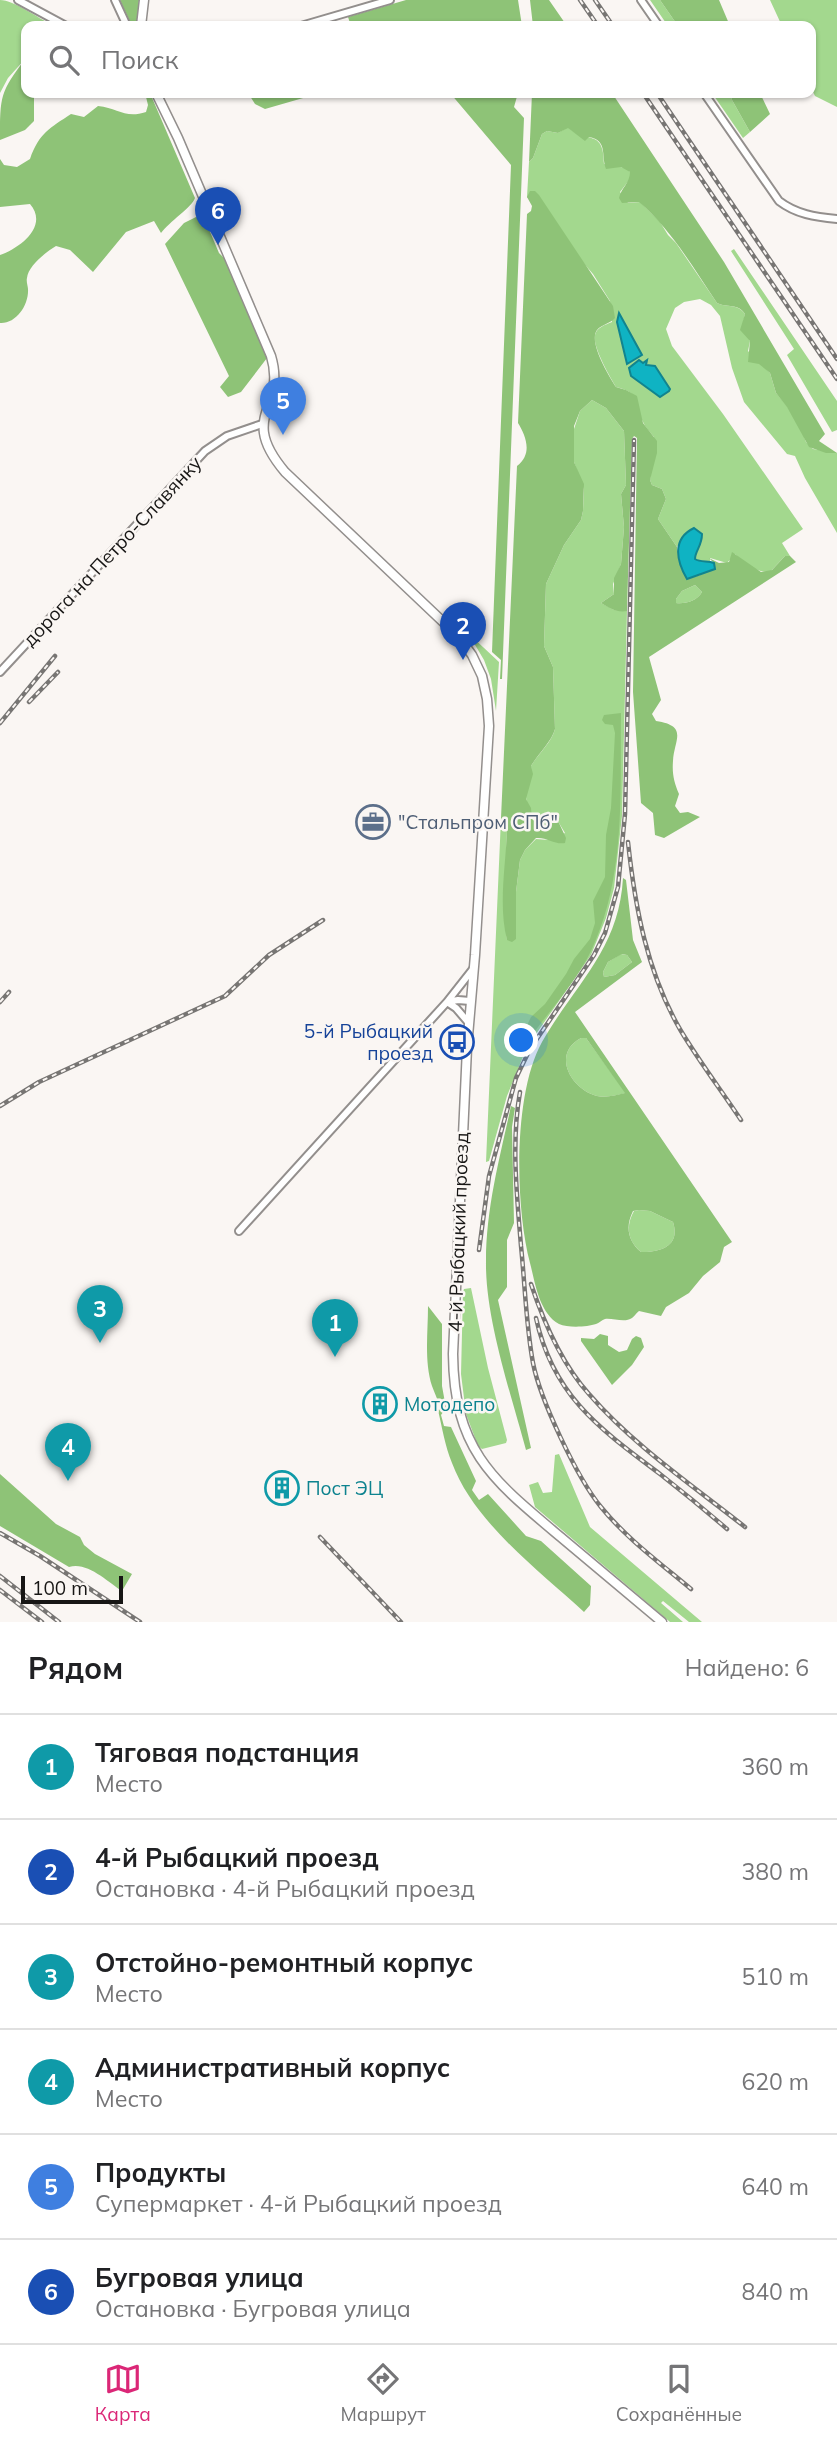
<!DOCTYPE html>
<html lang="ru">
<head>
<meta charset="utf-8">
<style>
  :root { --surface:#fff; --page:#f6f6f6; --text:#202124; --muted:#757577; --line:#e0e0e0; --accent:#db2777 }
  body { margin:0; font-family:Mulish,sans-serif; background:var(--page); color:var(--text) }
  .scale { position:absolute; left:21px; bottom:18px; width:102px; box-sizing:border-box; padding-left:7px; border:4px solid #171615; border-top:0; font-size:19px; line-height:24px; white-space:nowrap; color:#171615; -webkit-text-stroke:5px #faf6f3; paint-order:stroke }
  .you { position:absolute; left:522px; top:1041px; width:24px; height:24px; margin:-18px; border:5px solid #fff; border-radius:50%; background:#1a73e8; box-shadow:0 0 0 10px #1a73e833 }
  .badge { display:grid; place-items:center; width:46px; height:46px; border-radius:50%; background:var(--accent); color:#fff; font-size:23px; font-weight:700 }
  .pin { position:absolute; translate:-50% -58px; filter:drop-shadow(0 2px 4px #0008) }
  .pin::after { content:''; position:absolute; top:37px; width:24px; height:21px; background:inherit; clip-path:polygon(0 0,100% 0,50% 100%) }
  .list { margin:0; padding:0; list-style:none }
  h2 { display:flex; justify-content:space-between; align-items:center; height:91px; margin:0; padding:0 28px; font-size:30px }
  h2 small { font-size:23px; font-weight:400; color:var(--muted) }
  .list li { display:grid; grid-template-columns:46px 1fr auto; gap:21px; align-items:center; box-sizing:border-box; height:105px; padding:0 28px; border-top:2px solid var(--line) }
  .list b { display:block; font-size:26px; white-space:nowrap }
  .list p { margin:0; font-size:23px; white-space:nowrap; color:var(--muted) }
  .list em { font-size:23px; font-style:normal; color:var(--muted) }
  .icon { flex:none; width:38px; height:38px; fill:none; stroke:currentColor; stroke-width:2; stroke-linecap:round; stroke-linejoin:round }
  .map { position:relative; flex:none; width:837px; height:1622px; overflow:hidden }
  .search { position:absolute; background:var(--surface); box-shadow:0 2px 5px #0004; left:21px; right:21px; top:21px; height:77px; display:flex; align-items:center; gap:18px; box-sizing:border-box; padding:0 24px; border-radius:14px; color:var(--muted); font-size:26px }
  .sheet { height:721px; background:var(--surface) }
  nav { display:flex; justify-content:space-around; align-items:center; box-sizing:border-box; height:98px; border-top:2px solid var(--line); background:var(--surface); font-size:19px; color:var(--muted) }
  nav a { display:grid; justify-items:center; gap:4px }
  nav .on { color:var(--accent) }
  .map>svg:first-child { display:block }
</style>
</head>
<body>
<div class="map">
<svg width="837" height="1622" viewBox="0 0 837 1622">
  <rect width="100%" height="100%" fill="#faf6f3"/>
  <path fill="#a3d88e" fill-rule="evenodd" d="M0,0C14,0 38,18 52,25L26,26V58L8,78L0,93Z
    M650,0H660L678,26H668Z
    M770,0H837V107L815,96L811,88V26H782Z
    M712,93H730L732,100L750,132L743,138Z
    M568,127C586,145 604,127 604,164L626,168L630,172V179L620,192L628,203L640,202L660,222L668,235L676,243L717,303C727,308 737,303 745,314C741,332 743,326 750,341L748,351L770,373L776,393L787,406L802,431L806,442L813,449L837,453V533L805,478L795,456L787,454L744,402L732,368L720,316L711,305L700,299L684,302L675,308L666,329L672,346L723,414L803,529L782,543L790,556H785L770,572C757,573 744,563 735,554L727,563L710,558V561L700,562L695,559V554L685,534L677,547L658,519L666,499L662,489L652,485L650,480L654,437C650,432 645,427 643,422C634,404 644,394 616,387C610,377 592,346 595,335C597,327 605,325 612,322L610,301L593,274L527,197L529,162L533,158L542,134L547,131L558,133ZM619,324L642,355L626,361ZM647,362L645,365L648,366L669,391L660,397L643,363Z
    M734,249L837,401V430L832,432L787,355L794,349L731,251Z
    M592,400L606,408L624,431L626,485L621,494L624,527L621,564L613,584L614,594L601,603L614,610L627,611L622,816L614,888L606,918L591,955L527,1047L507,1096L489,1161L486,1162L501,818L507,829L504,913L507,940L516,938V892L520,860L525,850L536,839L549,840L565,833L559,823L554,821L540,826C533,820 525,804 526,794C526,783 532,781 531,766C538,754 552,742 555,729L553,667L544,646L546,584L564,545L581,520L583,511L584,489L574,462L573,432L580,411Z
    M695,585L702,592C697,601 686,604 676,603V599L682,591Z
    M468,633L499,662L496,711L491,679L484,660Z
    M621,954L627,955L632,962L615,975L604,977L603,972L608,962Z
    M581,1038H586L626,1093C617,1095 606,1098 597,1096C571,1089 551,1054 581,1038Z
    M639,1210L650,1211L673,1222C681,1247 659,1252 641,1252C628,1241 625,1227 634,1211Z
    M471,1288L488,1368L507,1440L506,1443L482,1449L478,1446L466,1414L461,1374L463,1292L464,1289Z
    M559,1454L590,1527L702,1622H689L663,1601L661,1603L683,1622H670L535,1507L529,1485L538,1482L543,1493L552,1492L555,1455Z"/>
  <path fill="#8ec377" fill-rule="evenodd" d="M120,0H139L137,23L131,24Z
    M406,0H518L522,26H351L348,17Z
    M530,0H549L567,26H533Z
    M660,0H719L730,26H678Z
    M26,58V93H34V121L25,130L0,140C0,96 0,92 26,58Z
    M145,93H150L195,198C192,207 169,222 161,233L154,221L126,232L93,272L70,250L56,246C46,252 28,266 27,278C26,281 28,287 28,289C29,305 16,324 0,323V255C20,248 49,226 30,204L0,207V159L4,165L17,167L30,159C39,133 50,128 71,114L84,117L98,106C118,108 125,119 146,112L148,105Z
    M248,93H316L317,94L265,109L255,104Z
    M450,93H518L514,107L524,118L502,679H500L501,660L492,652L511,165Z
    M532,93H612L724,262L825,434L819,441L837,453H826L809,447L787,407L776,393L770,373L759,364L748,362L750,341L740,330L745,314C738,303 727,308 717,303C694,269 671,229 639,202L622,203L619,198C621,188 630,183 630,172L621,167L606,169C601,156 608,140 589,137L585,141L568,128L558,133L547,131L542,134L533,158L529,162Z
    M730,93H760L770,114L750,132L732,100Z
    M530,191H535L539,195L613,306L615,318C610,324 602,324 597,330C588,342 609,376 616,387L626,390L637,396L643,423L657,441V453L650,480L652,485L662,489L666,499L658,519L677,547L681,568L687,579L700,575L714,563L709,558L719,563L729,562L732,552L761,572L772,570L785,556H790L796,562L649,657L661,700L652,714L656,721C689,726 674,740 673,761C672,774 674,782 679,794L675,806L680,813L688,812L700,817L664,838L655,835L653,813L641,803L633,692L637,438L634,436L632,439L627,611C617,613 609,608 601,603L614,594V578L621,564L624,527L621,494L626,485L624,431L606,408L592,400L580,411L574,426V462L584,484L583,511L581,520L564,545L546,584L544,646L553,667L555,729C552,741 538,754 531,766L533,774L526,799L531,808L532,819L540,826L554,821L559,823L566,838L565,843C555,845 547,837 536,838L525,850L520,860L516,892V939L512,942L507,940C498,905 506,865 507,829L501,818L517,466C533,454 526,436 518,423L527,214L531,211L532,206L527,197ZM695,585L702,592C697,601 686,604 676,603V599L682,591Z
    M196,217L205,220L219,253L224,258L267,358L241,392L228,397L220,387L229,376L165,244L184,223Z
    M621,713C620,793 626,877 591,951C576,982 547,1014 526,1043L521,1038L531,1017L545,1004L566,974L574,959L590,939L595,923L593,901L605,877L606,835L611,808L615,733L613,725L605,724L602,720L604,715Z
    M623,878L626,880L633,940L642,962L575,1012L732,1242L724,1247L720,1262L703,1276L689,1293L666,1307L661,1316L639,1311C636,1313 635,1316 632,1318C625,1323 613,1318 605,1319C602,1320 599,1323 596,1324C587,1327 568,1328 559,1324C539,1313 535,1282 530,1263C515,1206 513,1094 542,1042C575,984 619,950 623,878ZM622,954L627,955L632,962L615,975L604,977L603,972L608,962ZM581,1038H586L625,1093C616,1095 606,1098 597,1096C571,1089 551,1054 581,1038ZM639,1210L650,1211L673,1222C681,1247 659,1252 641,1252C628,1241 625,1227 633,1211Z
    M511,1106L515,1108L512,1127L514,1223L507,1240V1287L498,1300L531,1448L526,1450C511,1394 485,1318 486,1261C486,1208 500,1157 511,1106Z
    M428,1306L442,1324V1386L446,1408L441,1415L444,1426L451,1427L476,1481L472,1490L479,1500L488,1494L526,1536L541,1541L591,1586L590,1605L584,1612C538,1570 474,1522 452,1463C445,1446 442,1427 438,1410L440,1408C438,1400 435,1394 432,1386C424,1361 428,1332 428,1306Z
    M600,1334L608,1336V1345L619,1352L627,1350L632,1339L636,1336L641,1338L644,1347L632,1365L612,1385L581,1341V1338L594,1339Z
    M0,1474L56,1524L80,1537L84,1545L95,1554L132,1574L122,1591C108,1582 87,1561 69,1567L0,1526Z"/>
  <path fill="#0fb3c3" stroke="#11848f" stroke-width="2" d="M619,313L642,355L627,364L617,322Z
    M639,360L643,363L647,360L646,365L655,366L670,389L669,391L660,397L631,376L629,368Z
    M694,528L702,534C702,546 695,551 695,559C701,563 708,560 714,563L715,569L687,579C677,562 671,539 694,528Z"/>
  <g fill="none" stroke-linecap="round" stroke-linejoin="round">
    <g stroke="#938f8d" stroke-width="10">
      <path id="minor" d="M18,0L66,26
        M115,0L127,26
        M641,0L659,26
        M301,26L390,0
        M704,93L779,201C796,214 815,217 837,219
        M0,672L205,451L227,436L262,424
        M468,1022L456,1008L447,1002L473,969
        M239,1231L447,1002L458,1000L470,1001"/>
    </g>
    <g stroke="#938f8d" stroke-width="11">
      <path id="tertiary" d="M141,26L144,0
        M156,93L178,138L271,356C287,409 237,415 285,472L459,637L472,655L482,676L487,699L489,726L475,955L467,1048L453,1354C454,1452 494,1481 563,1539C596,1567 629,1594 662,1622"/>
    </g>
    <use href="#minor" stroke="#fff" stroke-width="6"/>
    <use href="#tertiary" stroke="#fff" stroke-width="8"/>
    <g stroke="#777573" stroke-width="4.5">
      <path id="rail" d="M580,0L598,26
        M595,0L613,26
        M643,93L837,379
        M657,93L837,359
        M29,702L58,672
        M0,723L55,656
        M628,842C635,907 647,973 681,1031C699,1061 721,1090 741,1120
        M0,1002L9,992
        M520,1092C511,1143 517,1196 521,1246C525,1285 526,1325 533,1363C540,1399 577,1478 601,1507C626,1538 660,1563 691,1589
        M0,1106L39,1082L225,996L269,955L323,920
        M479,1250L489,1176L516,1078L530,1049L594,955L605,933L618,887L625,814L634,440
        M531,1284C544,1323 561,1363 589,1394C633,1445 692,1485 745,1527
        M536,1318C553,1396 600,1429 660,1474C683,1492 705,1510 727,1529
        M0,1533L40,1556L140,1622
        M320,1537L401,1622
        M0,1576L59,1622
        M0,1590L42,1622"/>
    </g>
    <use href="#rail" stroke="#faf6f3" stroke-width="2" stroke-dasharray="5" stroke-linecap="butt"/>
  </g>
  <defs>
    <g id="office-ring" transform="scale(1.75)"><circle r="9.5" fill="#faf6f3" stroke="#5c6f8a" stroke-width="1.5"/><path d="M-6-3h4V-5.5h4V-3h4V5H-6ZM-1-4.5V-3h2v-1.5ZM-6 0V1H6V0Z" fill="#5c6f8a"/></g>
    <g id="bus-ring" transform="scale(1.75)"><circle r="9.5" fill="#faf6f3" stroke="#1a4fb4" stroke-width="1.5"/><path d="M-5-6H5V4H4V6H2V4H-2V6H-4V4H-5ZM-3.5-4V0h7V-4ZM-3.5 1.2v1.5H-2V1.2ZM2 1.2v1.5H3.5V1.2Z" fill="#1a4fb4"/></g>
    <g id="building-ring" transform="scale(1.75)"><circle r="9.5" fill="#faf6f3" stroke="#0f9aa8" stroke-width="1.5"/><path d="M-4-6H4V6H1V3H-1V6H-4ZM-2.5-4.3h1.7v1.8h-1.7ZM.8-4.3h1.7v1.8H.8ZM-2.5-1h1.7V.8h-1.7ZM.8-1h1.7V.8H.8Z" fill="#0f9aa8"/></g>
  </defs>
  <g fill-rule="evenodd">
    <use href="#office-ring" x="373" y="822"/>
    <use href="#bus-ring" x="457" y="1042"/>
    <use href="#building-ring" x="380" y="1404"/>
    <use href="#building-ring" x="282" y="1488"/>
  </g>
  <g text-anchor="middle" stroke-width="5" stroke-linejoin="round" paint-order="stroke">
    <g font-size="19" fill="#171615" stroke="#faf6f3">
      <text transform="translate(112 551) rotate(-47)" y="7">дорога на Петро-Славянку</text>
      <text transform="translate(458 1232) rotate(-88)" y="7">4-й Рыбацкий проезд</text>
    </g>
    <g font-size="19" fill="#4e5e75" stroke="#faf6f3" text-anchor="start">
      <text x="398" y="829">"Стальпром СПб"</text>
    </g>
    <g font-size="19" fill="#164399" stroke="#faf6f3" text-anchor="end">
      <text x="433" y="1038">5-й Рыбацкий<tspan x="433" dy="22">проезд</tspan></text>
    </g>
    <g font-size="19" fill="#0d838f" stroke="#faf6f3" text-anchor="start">
      <text x="404" y="1411">Мотодепо</text>
      <text x="306" y="1495">Пост ЭЦ</text>
    </g>
  </g>
</svg>
<div class="scale">100 m</div>
<div class="you"></div>
<div class="pin badge" style="left:335px;top:1357px;background:#0f9aa8">1</div>
<div class="pin badge" style="left:463px;top:660px;background:#1a4fb4">2</div>
<div class="pin badge" style="left:100px;top:1343px;background:#0f9aa8">3</div>
<div class="pin badge" style="left:68px;top:1481px;background:#0f9aa8">4</div>
<div class="pin badge" style="left:283px;top:435px;background:#3f7fe0">5</div>
<div class="pin badge" style="left:218px;top:245px;background:#1a4fb4">6</div>
<div class="search"><svg class="icon" aria-label="search" viewBox="0 0 24 24"><circle cx="10" cy="10" r="6"/><path d="M15 15l6 6"/></svg>Поиск</div>
</div>
<section class="sheet">
<h2>Рядом<small>Найдено: 6</small></h2>
<ul class="list">
<li><span class="badge" style="background:#0f9aa8">1</span><div><b>Тяговая подстанция</b><p>Место</p></div><em>360 m</em></li>
<li><span class="badge" style="background:#1a4fb4">2</span><div><b>4-й Рыбацкий проезд</b><p>Остановка · 4-й Рыбацкий проезд</p></div><em>380 m</em></li>
<li><span class="badge" style="background:#0f9aa8">3</span><div><b>Отстойно-ремонтный корпус</b><p>Место</p></div><em>510 m</em></li>
<li><span class="badge" style="background:#0f9aa8">4</span><div><b>Административный корпус</b><p>Место</p></div><em>620 m</em></li>
<li><span class="badge" style="background:#3f7fe0">5</span><div><b>Продукты</b><p>Супермаркет · 4-й Рыбацкий проезд</p></div><em>640 m</em></li>
<li><span class="badge" style="background:#1a4fb4">6</span><div><b>Бугровая улица</b><p>Остановка · Бугровая улица</p></div><em>840 m</em></li>
</ul>
</section>
<nav>
<a class="on"><svg class="icon" aria-label="map" viewBox="0 0 24 24"><path d="M3 6l6-2 6 2 6-2v14l-6 2-6-2-6 2zM9 4v14M15 6v14"/></svg>Карта</a>
<a><svg class="icon" aria-label="directions" viewBox="0 0 24 24"><path d="M12 3l9 9-9 9-9-9zM9 14v-3h6M13 9l2 2-2 2"/></svg>Маршрут</a>
<a><svg class="icon" aria-label="saved" viewBox="0 0 24 24"><path d="M7 4h10v16l-5-4-5 4z"/></svg>Сохранённые</a>
</nav>
</body>
</html>
